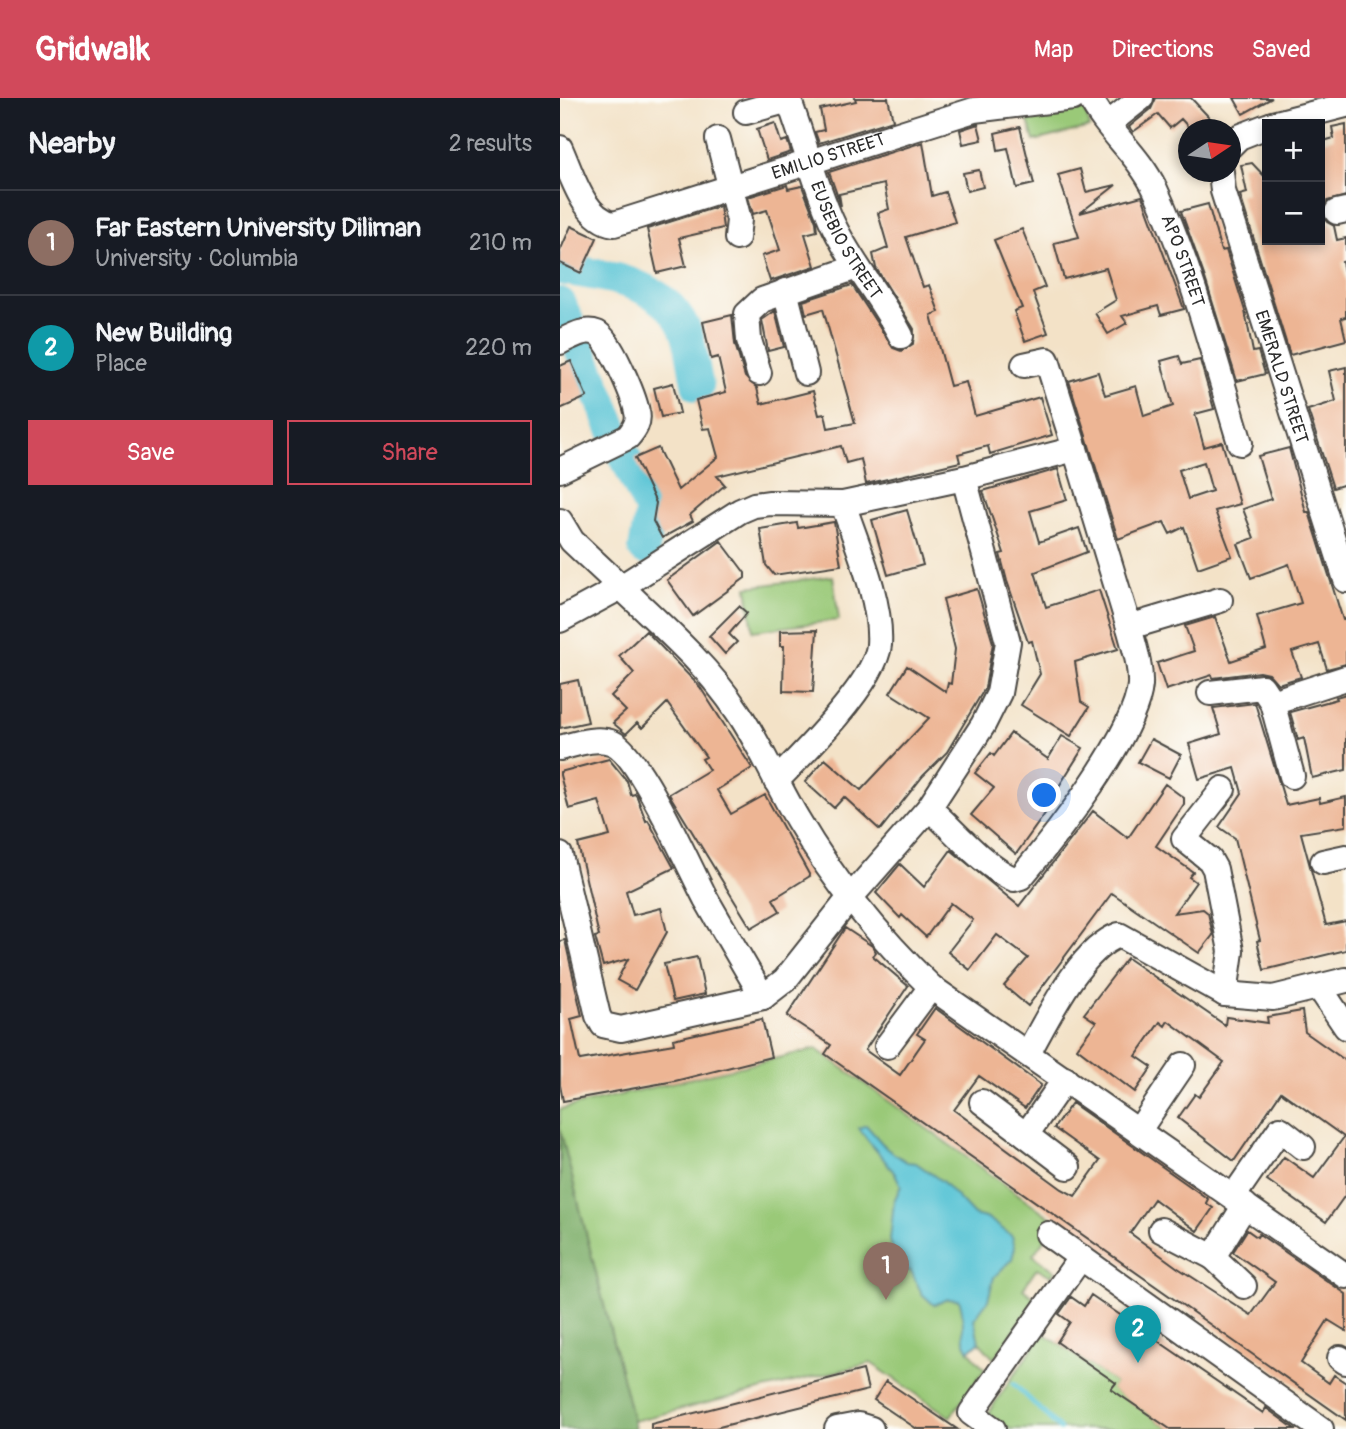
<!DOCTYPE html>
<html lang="en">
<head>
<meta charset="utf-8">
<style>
  :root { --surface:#171b24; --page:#242831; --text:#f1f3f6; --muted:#9ea1a6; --line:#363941; --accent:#d1495b }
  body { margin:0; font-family:Pangolin,sans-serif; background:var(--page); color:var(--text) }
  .controls { position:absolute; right:21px; top:21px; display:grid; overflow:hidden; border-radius:0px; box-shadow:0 4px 10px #0003 }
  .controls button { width:63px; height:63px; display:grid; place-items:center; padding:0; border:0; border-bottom:2px solid var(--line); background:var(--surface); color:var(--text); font:35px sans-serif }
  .compass { position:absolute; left:618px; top:21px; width:63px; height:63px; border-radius:50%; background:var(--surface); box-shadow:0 4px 10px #0003; rotate:77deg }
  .you { position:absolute; left:485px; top:698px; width:24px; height:24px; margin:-18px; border:5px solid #fff; border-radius:50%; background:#1a73e8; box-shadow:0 0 0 10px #1a73e833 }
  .badge { display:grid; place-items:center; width:46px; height:46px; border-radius:50%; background:var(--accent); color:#fff; font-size:23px; font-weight:700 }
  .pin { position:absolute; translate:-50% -58px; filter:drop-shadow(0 2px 4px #0008) }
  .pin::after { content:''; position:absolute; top:37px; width:24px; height:21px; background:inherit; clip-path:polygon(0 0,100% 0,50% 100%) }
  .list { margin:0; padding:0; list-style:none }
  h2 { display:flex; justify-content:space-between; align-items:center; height:91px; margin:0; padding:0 28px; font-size:30px }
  h2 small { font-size:23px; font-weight:400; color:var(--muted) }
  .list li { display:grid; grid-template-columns:46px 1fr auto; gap:21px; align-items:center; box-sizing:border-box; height:105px; padding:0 28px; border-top:2px solid var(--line) }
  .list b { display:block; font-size:26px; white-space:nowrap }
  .list p { margin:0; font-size:23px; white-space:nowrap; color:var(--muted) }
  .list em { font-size:23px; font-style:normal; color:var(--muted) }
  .actions { display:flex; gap:14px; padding:21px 28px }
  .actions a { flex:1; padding:16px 0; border:2px solid var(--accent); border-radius:0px; text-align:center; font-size:24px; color:var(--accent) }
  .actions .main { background:var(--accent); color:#fff }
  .map { position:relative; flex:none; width:786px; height:1331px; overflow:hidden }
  header { display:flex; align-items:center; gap:42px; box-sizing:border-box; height:98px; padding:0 35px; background:var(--accent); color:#fff }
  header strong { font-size:33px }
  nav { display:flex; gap:38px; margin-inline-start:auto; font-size:24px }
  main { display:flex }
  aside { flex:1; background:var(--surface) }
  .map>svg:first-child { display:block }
</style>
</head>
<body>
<header>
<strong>Gridwalk</strong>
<nav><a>Map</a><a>Directions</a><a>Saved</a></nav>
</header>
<main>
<aside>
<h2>Nearby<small>2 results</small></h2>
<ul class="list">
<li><span class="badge" style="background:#8d6e63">1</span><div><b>Far Eastern University Diliman</b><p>University · Columbia</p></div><em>210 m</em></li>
<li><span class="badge" style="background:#0f9aa8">2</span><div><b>New Building</b><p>Place</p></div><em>220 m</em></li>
</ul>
<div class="actions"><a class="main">Save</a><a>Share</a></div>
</aside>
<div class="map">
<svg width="786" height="1331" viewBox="0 0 786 1331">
  <rect width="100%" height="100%" fill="#fdfcf7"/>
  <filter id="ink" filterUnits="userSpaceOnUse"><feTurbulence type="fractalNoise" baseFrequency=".0143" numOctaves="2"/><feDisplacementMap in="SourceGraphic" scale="14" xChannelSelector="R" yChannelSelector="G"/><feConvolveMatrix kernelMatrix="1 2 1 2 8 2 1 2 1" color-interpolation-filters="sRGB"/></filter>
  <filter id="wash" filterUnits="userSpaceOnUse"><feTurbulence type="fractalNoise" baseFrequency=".00686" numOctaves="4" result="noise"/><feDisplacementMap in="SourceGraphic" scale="28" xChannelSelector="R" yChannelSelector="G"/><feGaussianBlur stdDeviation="1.57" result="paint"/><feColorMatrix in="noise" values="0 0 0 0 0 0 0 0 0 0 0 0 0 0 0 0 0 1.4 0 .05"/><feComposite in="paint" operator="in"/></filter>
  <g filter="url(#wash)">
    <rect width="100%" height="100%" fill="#f3e2c7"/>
    <path fill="#9ac978" stroke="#627a52" stroke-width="2" d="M522,1L530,29L474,43L466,16Z
      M273,478L279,522L193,533L187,489Z
      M256,951L497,1124L473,1157L495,1173L491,1178L477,1170L463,1191L476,1201L434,1261L419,1244L409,1253L425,1271L390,1319L311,1265L73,1323L0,1031V1011Z
      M483,1235L556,1285L552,1291L610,1331H450L428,1315Z"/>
    <path fill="#7bad68" stroke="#536c4a" stroke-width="2" d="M0,1031L75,1331H0Z"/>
    <path fill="#5bc5d6" stroke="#437880" stroke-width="2" d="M306,1027L327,1051L347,1064L356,1065L383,1084L414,1117L429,1121L452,1138L455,1149L452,1161L434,1179L428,1202L414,1221L419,1244L409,1253C398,1236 407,1219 399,1202L388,1201L374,1207L362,1196L351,1173L338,1171L330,1142L334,1103L341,1088C333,1067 312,1051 299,1030Z"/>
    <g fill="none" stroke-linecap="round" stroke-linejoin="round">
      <path stroke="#5bc5d6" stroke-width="5" d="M454,1286L500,1331"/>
      <path stroke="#5bc5d6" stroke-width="32" d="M0,171C44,178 102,183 124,229C132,246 133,269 138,288
        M0,205L9,225
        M20,251L53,331
        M64,357L91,413L84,451"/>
    </g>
    <g id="blocks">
      <path fill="#edb594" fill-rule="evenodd" d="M295,0H328L333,22L259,45L255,34L264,32L260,11L296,3Z
        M596,0H631L661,32H631L621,21L610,30L598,16L573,34L569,29L591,11Z
        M674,0H712L683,16Z
        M215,25L221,44L227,42L231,54L207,62L197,31Z
        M418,26L422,42L403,46L400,32Z
        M786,26V98L767,103L762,117L767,124L774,128L777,142L786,140V163L782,164L786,183V219L781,220L786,242L730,257L680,97L687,95L681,67L692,65L707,81V142H760V92H763L760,44L774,40L772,29Z
        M460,29L474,86L457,90L448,50L438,52L435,35Z
        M363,44L372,98L385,94L395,124L346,139L363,189L369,187L379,214L371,217L390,288L406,284L415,318L480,299L492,337L430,356L428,348L398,356L400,364L306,386L301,361L286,365L281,348L157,378L165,387L130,417L133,423L102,440L93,423L96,405L75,360L98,350L118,392L158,359L150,330L143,331L136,302L166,294L158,259L151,261L143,224L172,217L175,246L185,279L197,290L201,306L253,293L259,317L265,316L268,330L295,325L263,211L246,216L243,203L292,187L333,250L341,253L353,246L354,231L316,170L313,156L328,150L318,115L329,111L324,86L279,96L281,108L269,74Z
        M520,71L526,94L556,87L520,115L582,98L624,211L601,217L598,208L562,218L567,225L548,236L535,215L556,202L546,170L504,181L494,145L519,139L498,77Z
        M419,72L423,89L407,93L403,75Z
        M227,87L228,91L242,88L256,124L257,133L245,136L255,168L210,183L202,158L220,152L207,112L193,116L188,99Z
        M648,106L661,153L666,152L685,213L693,254L698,253L705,276L677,283L645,180L621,113Z
        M160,108L163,130L119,140L126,168L97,175L87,131Z
        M11,128L37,140L21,175L0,165V153Z
        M462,131L485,189L473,194L488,235L465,243L454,213L462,210L434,142Z
        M215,213L224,249L208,253L202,222Z
        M619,258L622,266L640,262L654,311L635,316L644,349L662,344L680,406L655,413L672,458L638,470L624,429L610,436L604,424L558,441L509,283L538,274L545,297L576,288L584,318L613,308L601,263ZM644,364L652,393L628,401L619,372Z
        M11,263L27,299L0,311V268Z
        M786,269V386L773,390L748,312L776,303L769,273Z
        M113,285L120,315L101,319L94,290Z
        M729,350L746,414H749L783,522L786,521V566L767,571L759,546L732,554L741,579L718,586L709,576L700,574L653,580L652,577L606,592L597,565L634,553L625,528L655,519L671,563L706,551L697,518L741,505L729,466L691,480L678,446L694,440L683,411L711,401L698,358Z
        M498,371L507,402L470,413L479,444L519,430L527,454L475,474L486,509L539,492L558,551L515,564L521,604L529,609L511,638L461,607L480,576L472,543L468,544L447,483L440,456L444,455L423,393Z
        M347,412L363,467L328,477L312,422Z
        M274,424L281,467L214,477L206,467L200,431L237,425L238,430Z
        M161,443L185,475V480L133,518L107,482Z
        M417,491L433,545L425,590L387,654L363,678L320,732L284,699L274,710L245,684L265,661L301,692L369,620L330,595L347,568L386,594L388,585L391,586L395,551L383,501Z
        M179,508L187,515L169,536L177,544L165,556L149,538Z
        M257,532L253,594L223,593L224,548H220V533Z
        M86,533L140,589L192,670L157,692L171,716L205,697L250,778L213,801L220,813L191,830L109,696L149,672L142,661L146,659L107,605L82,630L77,625L66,636L53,625L66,613L51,598L74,575L59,558Z
        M18,582L28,624L0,630V586Z
        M786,596V672L752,680L744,640L738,642L730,614L777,601L776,599Z
        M695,605L726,707L759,700L760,705L786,699V728L741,735L766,827L786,823V852L704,872L697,843L700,842L675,740L659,729L682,695L675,670L639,681L629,646L661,636L653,610Z
        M451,635L488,661L502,638L523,650L491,701L494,703L456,756L411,717L434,690L415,675L431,655L434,658Z
        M591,641L621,657L609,680L578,664Z
        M49,661L67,683L71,697L75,696L77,699L86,723L88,722L114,770L66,793L73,817L101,810L107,834L75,892L57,882L68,861L43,868L35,839L39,838L18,746L50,738L39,703L9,711L0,677V674Z
        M605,686L624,700V706L596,748L633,774L629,779L636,784L614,815L643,811L648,815L653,837L639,855L552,795L468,908L444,888L468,860L437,837L410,872L388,854L413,822L391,805L366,839L342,817L340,820L316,795L340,766L364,789L391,752L459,808L533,713L568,740Z
        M285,830L312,848L316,854L313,858L348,888L305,952L340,977L365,941L357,936L375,910L481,987L465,1010L419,978L394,1012L502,1091L515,1098L540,1063L494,1030L512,1005L648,1101L646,1105L653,1110L637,1133L594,1101L570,1135L618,1170L691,1217L715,1184L673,1154L687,1132L697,1139L699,1136L786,1196V1233L768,1222L741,1265L769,1285L774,1277L786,1285V1322L265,956L271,947L227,918Z
        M5,842L22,918L11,921L20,962L114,946L113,941L202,921L211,959L115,983L3,1003L0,987V843Z
        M137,859L145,896L113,903L104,866Z
        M567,860L665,927L666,919L708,925L707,919L742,913L745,934L786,963V1096L766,1124L707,1082L724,1059L754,1080L784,1039L721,994L674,1063L618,1020L635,996L639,999L664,964L608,923L605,928L600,924L576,958L592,969L575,994L517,950L536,924L524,916Z
        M531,1197L703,1315L706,1310L735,1331H610L551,1291L556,1285L497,1244L510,1224L499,1216L511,1199L524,1208Z
        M303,1272L308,1292L151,1331H91V1326Z
        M326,1283L397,1331H357L314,1302Z"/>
    </g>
  </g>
  <g filter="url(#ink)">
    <use href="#blocks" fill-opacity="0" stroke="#494642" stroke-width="2"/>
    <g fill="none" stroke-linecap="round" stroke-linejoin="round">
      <g stroke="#494642" stroke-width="28">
        <g id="minor">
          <path id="s1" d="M228,0C243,40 254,83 271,122C290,164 320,197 341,238"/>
          <path id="s2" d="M530,0C547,33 578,56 595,91C632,171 654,260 680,345"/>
          <path d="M186,14L229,2"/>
          <path d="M548,26L581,0"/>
          <path d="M712,26L786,7"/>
          <path d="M158,41L179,122L177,140"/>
          <path d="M670,48L679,39L707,28"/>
          <path id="s3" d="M0,50C12,76 23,121 54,126L414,12L513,0"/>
          <path id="s4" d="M661,74L663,93L786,482"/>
          <path d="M777,114L786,112"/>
          <path d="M225,193L246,275"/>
          <path d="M0,244C11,239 24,230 37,235C50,241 74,298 77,314C80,324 74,332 68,339L0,372"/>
          <path d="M464,267L487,262L515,351"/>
          <path d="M199,275L189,242L187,216L202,202L297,169"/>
          <path d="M404,380L515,351L569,529L660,502"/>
          <path d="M0,423L12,443L61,489L180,413L194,407L210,405L283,406C297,447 322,504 319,547C316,583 242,657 216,683"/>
          <path d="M0,522L61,489C102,528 147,567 178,614C201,648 217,687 238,722C275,785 319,839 371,889L786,1178"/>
          <path d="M650,595L702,589L712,604L732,678"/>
          <path d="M712,604L786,580"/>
          <path d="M0,650C15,646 37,638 53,645C80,657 130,771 146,801C165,834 184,867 203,899"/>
          <path d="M663,691L624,741L650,762L655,771L671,853L665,896"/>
          <path d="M369,710C393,731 425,770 454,781L461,779C494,740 576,636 580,587C581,568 574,548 569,529"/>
          <path d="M0,757L38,918L43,927L61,931L203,899L225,882L289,801L369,710L423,627L439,595L448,544L404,380L283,406"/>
          <path d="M763,764L786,759"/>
          <path d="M759,889L786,929"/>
          <path d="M327,948L371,889"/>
          <path d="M468,955C488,920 520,851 559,837L665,896L713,900L786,882"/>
          <path d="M422,1004L466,1037L505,981"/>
          <path d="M579,1032L623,967"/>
          <path d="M466,1037L508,1069"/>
          <path d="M673,1099L720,1031L743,1049"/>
          <path d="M601,1132L653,1159"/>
          <path d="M488,1136L761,1331"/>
          <path d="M684,1188L653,1159L685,1107"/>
          <path d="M780,1260L786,1264"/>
          <path d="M277,1331L298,1327L311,1331"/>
          <path d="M433,1331L411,1315L521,1159"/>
        </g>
      </g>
      <use href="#minor" stroke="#fff" stroke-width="24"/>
    </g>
  </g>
  <g text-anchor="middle" stroke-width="5" stroke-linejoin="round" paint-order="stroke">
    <g font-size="18" fill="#2b2b2b" stroke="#fdfcf7">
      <text dy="6" stroke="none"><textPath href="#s3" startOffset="322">EMILIO STREET</textPath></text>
      <text dy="6" stroke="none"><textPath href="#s1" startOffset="154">EUSEBIO STREET</textPath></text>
      <text dy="6" stroke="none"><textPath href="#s2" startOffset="189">APO STREET</textPath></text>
      <text dy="6" stroke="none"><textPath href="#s4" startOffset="214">EMERALD STREET</textPath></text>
    </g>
  </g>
</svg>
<div class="controls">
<button>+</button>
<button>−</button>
</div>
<svg class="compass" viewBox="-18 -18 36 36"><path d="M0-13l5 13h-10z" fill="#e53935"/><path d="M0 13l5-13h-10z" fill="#9ea1a6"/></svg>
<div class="you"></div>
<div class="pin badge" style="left:326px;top:1202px;background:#8d6e63">1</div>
<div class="pin badge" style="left:578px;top:1265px;background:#0f9aa8">2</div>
</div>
</main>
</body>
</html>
